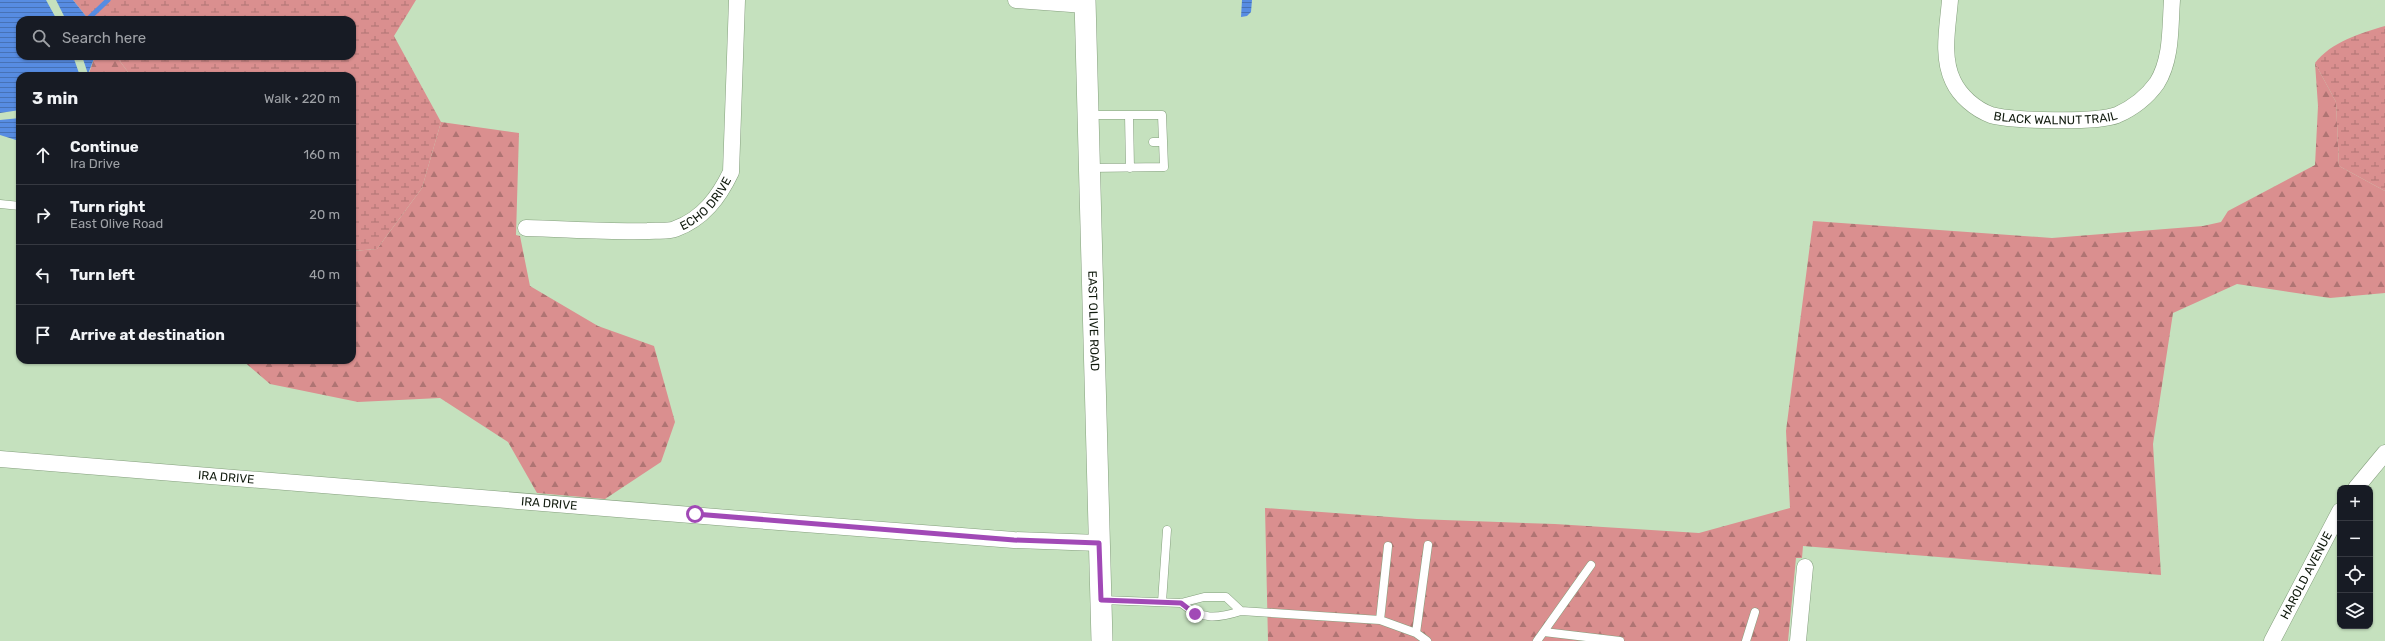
<!DOCTYPE html>
<html lang="en">
<head>
<meta charset="utf-8">
<style>
  :root { --surface:#171b24; --page:#20242c; --text:#f1f3f6; --muted:#9ea1a6; --line:#363941 }
  body { margin:0; font-family:Rubik,sans-serif; background:var(--page); color:var(--text) }
  .controls { position:absolute; right:12px; bottom:12px; display:grid; overflow:hidden; border-radius:8px; box-shadow:0 1px 3px #0004 }
  .controls button { width:36px; height:36px; display:grid; place-items:center; padding:0; border:0; border-bottom:1px solid var(--line); background:var(--surface); color:var(--text); font:20px sans-serif }
  .stop { position:absolute; width:12px; height:12px; margin:-9px; border:3px solid #a149b6; border-radius:50%; background:#fff }
  .stop.end { background:#a149b6; border-color:#fff; box-shadow:0 1px 4px #0008 }
  .list { margin:0; padding:0; list-style:none }
  h2 { display:flex; justify-content:space-between; align-items:center; height:52px; margin:0; padding:0 16px; font-size:17px }
  h2 small { font-size:13px; font-weight:400; color:var(--muted) }
  .list li { display:grid; grid-template-columns:26px 1fr auto; gap:12px; align-items:center; box-sizing:border-box; height:60px; padding:0 16px; border-top:1px solid var(--line) }
  .list b { display:block; font-size:15px; white-space:nowrap }
  .list p { margin:0; font-size:13px; white-space:nowrap; color:var(--muted) }
  .list em { font-size:13px; font-style:normal; color:var(--muted) }
  .icon { flex:none; width:22px; height:22px; fill:none; stroke:currentColor; stroke-width:2; stroke-linecap:round; stroke-linejoin:round }
  .map { position:relative; flex:none; width:2385px; height:641px; overflow:hidden }
  .search { position:absolute; background:var(--surface); box-shadow:0 1px 3px #0004; left:16px; top:16px; width:340px; height:44px; display:flex; align-items:center; gap:10px; box-sizing:border-box; padding:0 14px; border-radius:12px; color:var(--muted); font-size:15px }
  .panel { position:absolute; background:var(--surface); box-shadow:0 1px 3px #0004; left:16px; top:72px; width:340px; height:292px; border-radius:12px }
  .map>svg:first-child { display:block }
</style>
</head>
<body>
<div class="map">
<svg width="2385" height="641" viewBox="0 0 2385 641">
  <defs>
    <pattern id="forest-firs" width="22" height="20" patternUnits="userSpaceOnUse"><rect width="22" height="20" fill="#da8f8f"/><path d="M5 1l3.5 6h-7zM16 11l3.5 6h-7z" fill="#af7473"/></pattern>
    <pattern id="wetland-marsh" width="20" height="14" patternUnits="userSpaceOnUse"><rect width="20" height="14" fill="#da8f8f"/><path d="M1 5h8M5 5V1M11 12h8M15 12V8" fill="none" stroke="#af7473"/></pattern>
    <pattern id="water-rules" width="6" height="5" patternUnits="userSpaceOnUse"><rect width="6" height="5" fill="#578ce2"/><path d="M0 2.5h6" fill="none" stroke="#4772b6"/></pattern>
  </defs>
  <rect width="100%" height="100%" fill="#c5e1be"/>
  <path fill="url(#forest-firs)" d="M95,56H116L131,76H88Z
    M2315,63L2336,102L2339,166L2385,191V293L2330,298L2237,284L2173,313L2153,444L2161,575L1803,546L1802,558H1796L1788,641H1268L1265,508L1417,519L1555,524L1699,533L1790,508L1786,431L1813,221L2052,238L2203,226L2221,222L2228,211L2315,165L2318,106Z
    M441,122L519,133L516,235L520,236L530,286L598,326L654,346L675,422L661,462L605,499L537,493L508,442L440,398L358,402L270,384L242,360H352V251L377,249L422,188Z"/>
  <path fill="url(#wetland-marsh)" d="M73,0H416L394,36L441,122L422,188L377,249L352,251V76H131L116,56H352V20H89Z
    M2385,26V191L2339,166L2336,102L2315,63C2331,42 2361,33 2385,26Z"/>
  <path fill="url(#water-rules)" d="M0,0H46L57,20H20V56H73L80,76H20V110L0,113Z
    M56,0H73L89,20H66Z
    M1242,0H1252L1251,12L1247,16L1241,17Z
    M82,56H95L88,74Z
    M20,118V138L16,140L0,135V120Z"/>
  <g fill="none" stroke-linecap="round" stroke-linejoin="round">
    <path stroke="#578ce2" stroke-width="5" d="M87,20L108,0"/>
    <g stroke="#849f7d" stroke-width="9">
      <path id="service" d="M1088,115H1162L1164,167L1090,168
        M1129,115L1130,168
        M1153,142H1163
        M0,204L20,206
        M1102,600L1181,603L1204,597H1226L1241,611
        M1162,602L1167,530
        M1181,603C1202,620 1216,619 1241,611L1380,620L1416,633L1427,641
        M1380,620L1388,546
        M1544,632L1620,641
        M1416,633L1428,545
        M1537,641L1591,565
        M1746,641L1755,612"/>
    </g>
    <g stroke="#849f7d" stroke-width="17">
      <g id="minor">
        <path d="M1016,0L1085,5"/>
        <path id="s1" d="M1950,0C1948,26 1941,56 1953,81C1960,96 1975,109 1991,115C2012,121 2097,123 2117,115C2133,108 2147,97 2157,83C2172,59 2170,27 2172,0"/>
        <path id="s2" d="M526,228C567,229 607,232 648,231C656,230 668,232 675,229C703,219 719,197 731,172L737,0"/>
        <path id="s3" d="M0,459L753,520L1014,540L1099,543"/>
        <path d="M2356,488L2385,453"/>
        <path d="M1798,641L1805,567"/>
        <path id="s4" d="M2272,641L2340,511"/>
      </g>
    </g>
    <g stroke="#849f7d" stroke-width="22">
      <g id="tertiary">
        <path id="s5" d="M1085,0L1102,641"/>
      </g>
    </g>
    <use href="#service" stroke="#fff" stroke-width="8"/>
    <use href="#minor" stroke="#fff" stroke-width="16"/>
    <use href="#tertiary" stroke="#fff" stroke-width="21"/>
  </g>
  <g fill="none" stroke-linecap="round" stroke-linejoin="round">
    <path stroke="#a149b6" stroke-width="5" d="M695,514L1014,540L1099,543L1101,600L1181,603L1195,614"/>
  </g>
  <g text-anchor="middle" stroke-width="3" stroke-linejoin="round" paint-order="stroke">
    <g font-size="12" fill="#111b0e" stroke="#c5e1be">
      <text dy="4" stroke="none"><textPath href="#s1" startOffset="199">BLACK WALNUT TRAIL</textPath></text>
      <text dy="4" stroke="none"><textPath href="#s2" startOffset="190">ECHO DRIVE</textPath></text>
      <text dy="4" stroke="none"><textPath href="#s5" startOffset="321">EAST OLIVE ROAD</textPath></text>
      <text dy="4" stroke="none"><textPath href="#s3" startOffset="227">IRA DRIVE</textPath></text>
      <text dy="4" stroke="none"><textPath href="#s3" startOffset="551">IRA DRIVE</textPath></text>
      <text dy="4" stroke="none"><textPath href="#s4" startOffset="74">HAROLD AVENUE</textPath></text>
    </g>
  </g>
</svg>
<div class="controls">
<button>+</button>
<button>−</button>
<button><svg class="icon" aria-label="locate" viewBox="0 0 24 24"><circle cx="12" cy="12" r="6"/><path d="M12 2v4M12 18v4M2 12h4M18 12h4"/></svg></button>
<button><svg class="icon" aria-label="layers" viewBox="0 0 24 24"><path d="M12 4l9 5-9 5-9-5zM3 14l9 5 9-5"/></svg></button>
</div>
<div class="stop" style="left:695px;top:514px"></div>
<div class="stop end" style="left:1195px;top:614px"></div>
<div class="search"><svg class="icon" aria-label="search" viewBox="0 0 24 24"><circle cx="10" cy="10" r="6"/><path d="M15 15l6 6"/></svg>Search here</div>
<section class="panel">
<h2>3 min<small>Walk · 220 m</small></h2>
<ul class="list">
<li><svg class="icon" aria-label="ahead" viewBox="0 0 24 24"><path d="M12 20V5M6 11l6-6 6 6"/></svg><div><b>Continue</b><p>Ira Drive</p></div><em>160 m</em></li>
<li><svg class="icon" aria-label="right" viewBox="0 0 24 24"><path d="M7 20v-9h11M14 6l5 5-5 5"/></svg><div><b>Turn right</b><p>East Olive Road</p></div><em>20 m</em></li>
<li><svg class="icon" aria-label="left" viewBox="0 0 24 24"><path d="M17 20v-9H6M10 6l-5 5 5 5"/></svg><div><b>Turn left</b></div><em>40 m</em></li>
<li><svg class="icon" aria-label="arrive" viewBox="0 0 24 24"><path d="M6 21V4h12l-3 4 3 4H6"/></svg><div><b>Arrive at destination</b></div></li>
</ul>
</section>
</div>
</body>
</html>
